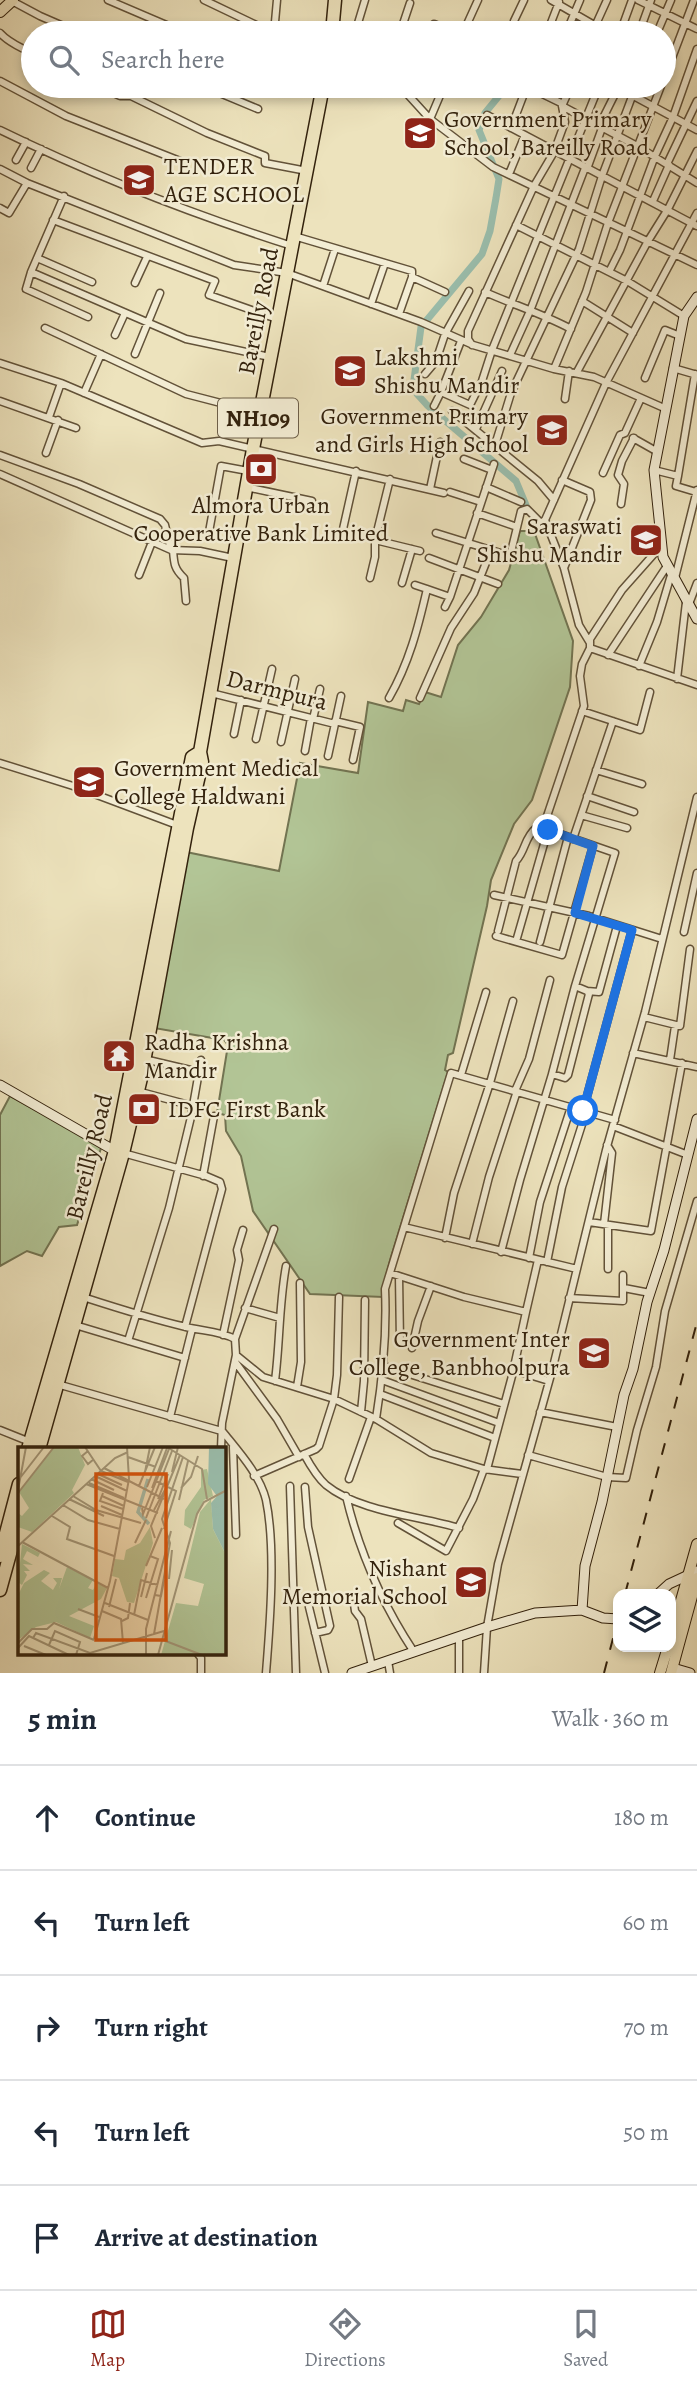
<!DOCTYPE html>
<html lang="en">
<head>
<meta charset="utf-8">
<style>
  :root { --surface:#fff; --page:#f2f2f3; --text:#1f2937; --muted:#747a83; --line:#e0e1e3; --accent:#8f2418 }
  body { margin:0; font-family:Alegreya,serif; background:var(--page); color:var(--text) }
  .controls { position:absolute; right:21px; bottom:21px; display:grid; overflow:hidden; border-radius:14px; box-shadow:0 4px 10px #0003 }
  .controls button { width:63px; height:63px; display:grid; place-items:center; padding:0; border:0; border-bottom:2px solid var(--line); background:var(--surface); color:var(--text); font:35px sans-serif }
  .stop { position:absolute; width:21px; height:21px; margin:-16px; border:5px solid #1a73e8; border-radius:50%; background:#fff }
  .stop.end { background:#1a73e8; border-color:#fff; box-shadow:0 2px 7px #0008 }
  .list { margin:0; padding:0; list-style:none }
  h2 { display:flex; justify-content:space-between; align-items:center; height:91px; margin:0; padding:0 28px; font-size:30px }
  h2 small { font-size:23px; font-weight:400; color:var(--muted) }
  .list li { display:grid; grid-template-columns:46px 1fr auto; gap:21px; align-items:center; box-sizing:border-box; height:105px; padding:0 28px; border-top:2px solid var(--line) }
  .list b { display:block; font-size:26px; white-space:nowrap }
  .list em { font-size:23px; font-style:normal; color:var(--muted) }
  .icon { flex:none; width:38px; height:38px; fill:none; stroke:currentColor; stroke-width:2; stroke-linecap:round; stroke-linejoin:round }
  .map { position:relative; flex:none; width:697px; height:1673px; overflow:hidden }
  .search { position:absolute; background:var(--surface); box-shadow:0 4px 10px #0003; left:21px; right:21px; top:21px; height:77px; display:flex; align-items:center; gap:18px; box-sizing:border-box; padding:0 24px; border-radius:38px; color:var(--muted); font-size:26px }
  .sheet { height:616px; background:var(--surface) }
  nav { display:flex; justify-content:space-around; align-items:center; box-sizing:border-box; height:98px; border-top:2px solid var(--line); background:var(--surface); font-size:19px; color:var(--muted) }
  nav a { display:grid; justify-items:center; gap:4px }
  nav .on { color:var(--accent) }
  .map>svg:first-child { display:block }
</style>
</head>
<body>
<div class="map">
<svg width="697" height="1673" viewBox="0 0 697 1673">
  <rect width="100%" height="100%" fill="#ede3bd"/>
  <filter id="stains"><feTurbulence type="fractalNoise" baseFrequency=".00286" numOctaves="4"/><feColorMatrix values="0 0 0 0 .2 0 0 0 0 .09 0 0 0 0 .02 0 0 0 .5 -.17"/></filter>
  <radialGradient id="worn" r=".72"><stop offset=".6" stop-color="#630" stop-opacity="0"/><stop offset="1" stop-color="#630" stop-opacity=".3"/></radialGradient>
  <path fill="#b2c596" stroke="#727452" stroke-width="2" d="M520,531H534L573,641L570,687L532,800L514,824L491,880L487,906L453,1053L448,1055L445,1070L448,1072L391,1257L383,1287V1297L310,1294L253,1211L241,1156L226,1131L225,1115L217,1113L228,1045L224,1040L154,1028L186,852L279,871L300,763L358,773L368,702L403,711L406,700L419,704L425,692L441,697L458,645L481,617L509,570Z
    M10,1096L95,1142L101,1148L77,1225L59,1227L42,1256L27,1251L0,1266V1115Z"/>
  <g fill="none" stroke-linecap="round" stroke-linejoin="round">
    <path stroke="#9abead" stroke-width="7" d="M507,86L485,113L479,130L499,179L496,198L490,231L482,254L421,327L414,380L417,394L427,405L516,481L526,505"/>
    <g stroke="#625239" stroke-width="9">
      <path id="street" d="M108,0L185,33
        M204,0L273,33
        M551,0L608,33
        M638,0L697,29
        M12,1L40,16L79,33
        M514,21L524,0
        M434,24L456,33
        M357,25L375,33
        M0,33C10,44 21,47 33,54
        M274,33L277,0
        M355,33L365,0
        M400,33L410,3
        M463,33L478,0
        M547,33L559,2
        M566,33L580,0
        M592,33L607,0
        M620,33L632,0
        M639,33L651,0
        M657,33L671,0
        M664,79L694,0
        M0,81L66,116L180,161
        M98,86L120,96H131L207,133L265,156V163L307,171
        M203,86L258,109
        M400,86L430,119L493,167L697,265
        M526,86L563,104
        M615,86L697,130
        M562,106L637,146L697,183
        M487,115L697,226
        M430,119L444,86
        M599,126L619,86
        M511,128L527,86
        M0,130C94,176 192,214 292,246
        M16,160L26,142
        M667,164L697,101
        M31,168L41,149
        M0,169L27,183L234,265L287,273L421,322L473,345L554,369L594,377L664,408
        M587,169L602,128
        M509,174L525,135
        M64,196L31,272L186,339L270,357
        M653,201L669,165
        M0,208L9,213L27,183
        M53,220L215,281L209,295L277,319
        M516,225L627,281L684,316
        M294,236L412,271V277L445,292
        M37,258L92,282
        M31,272L26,289L88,317
        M609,272L620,250L655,156L673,117L697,49
        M135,283L147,257
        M323,286L335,249
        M485,292C514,305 543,314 571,329
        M582,301L633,333
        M371,304L385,263
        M399,314L412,277
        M45,328L186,394L259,413
        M115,335L125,313
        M461,341L441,392L470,405L482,381L492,350L599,86
        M472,345L468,339V331L534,186L554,152L565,122L562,106L571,86
        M135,354L160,293
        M510,355L530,311L585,168
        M0,363L61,383L202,443L219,441L444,493
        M673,368L697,375
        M554,369L586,292L608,223L661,86
        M577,372L648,241L668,209L697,151
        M425,374L436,361L445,334L469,291
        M645,378L665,330L680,336
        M84,393L101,354
        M565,399L569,371
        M0,401L76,428
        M434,406L441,392
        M452,411L538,481L554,500
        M49,417L61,383
        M476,429L502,371
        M633,438L656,451
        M495,445L511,393L579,249L602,176L636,86
        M46,453L58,420
        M0,455L79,484L160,519L165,525L171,550
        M464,459L492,470
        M654,470L678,476L676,486L696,492
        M603,473L620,435L625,433L641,398
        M0,474L171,550L200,551L233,558
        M678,476L695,374
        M562,480L590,492L591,500L564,568
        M246,487L312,501
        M486,487L521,502
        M430,489L440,442
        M450,492L481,502
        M621,504L624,484L618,475L622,461L634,438
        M477,513L517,527
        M209,532L221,466L248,471
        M436,533L510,556L521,511L527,509L541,523L545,520
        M341,538L356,471
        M375,540L420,551
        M173,550C174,563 174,569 184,578L186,601
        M429,558L498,584
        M139,575L152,542
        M370,578L375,557V540L390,479
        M675,578L697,490
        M402,583L412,549
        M415,585L427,589
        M689,604L697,583
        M445,607L450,597
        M590,643L579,625L564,568L545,520L606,383L697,213
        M590,648L697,685
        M608,655L667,566
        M639,666L657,622L671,575
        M677,679L686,602
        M211,693L335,724
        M389,698C409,663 418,628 427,589L450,597L494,464
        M420,698L451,628L474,593L491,550
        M582,711L640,730L650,692
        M313,719L320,689
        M335,721L360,727L353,760
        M234,734L241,700
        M256,739L272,669
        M281,742L295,679
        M305,751L311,718
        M328,756L341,696
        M0,763L73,786L177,825
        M596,770L642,784
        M587,796L634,812
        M581,815L627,828
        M573,839L613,721
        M494,895L589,916L662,939
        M498,931L516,861C526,850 524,838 536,828H543L584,706L580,676L582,664L590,648V639L622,590L661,546
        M684,932L697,873
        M496,936L562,955L593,846
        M517,938L548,830
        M540,942L568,837
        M587,991L599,992L617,926
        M644,1017L680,1026L690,949
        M633,1053L697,1067
        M144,1059L199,1072
        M670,1060L675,1026
        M552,1074L575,986
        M461,1075L486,992
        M137,1091L193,1106
        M515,1091L529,1059L550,980
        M583,1111L632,930
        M613,1126L688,1155
        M123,1153L206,1176L220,1182L222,1189L185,1327
        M203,1176L214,1116
        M589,1222L651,1231L682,1063
        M604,1224L612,1153L607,1145
        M404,1227L577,1269
        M445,1238L454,1193L490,1083L513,1001
        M472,1244L489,1177L517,1091
        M501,1252L520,1180L552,1074L565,1078L568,1075L589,994L587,991L575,986L615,853L543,828
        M529,1258L540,1202L571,1107
        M547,1262L562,1187L586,1112
        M608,1269V1225
        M390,1273L464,1297L526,1312L538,1260
        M399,1276L400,1342
        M624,1288L650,1293
        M83,1297C117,1308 151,1319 186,1327C202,1331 220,1331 235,1339L236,1355L222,1423L221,1449
        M569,1298L623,1301V1275
        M245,1308L280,1318
        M75,1325L185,1358
        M223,1335L239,1260L237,1250L243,1230
        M235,1339L274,1229
        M128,1341L169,1208L191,1117L201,1060
        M412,1348L418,1321L431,1286
        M236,1355L263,1377L334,1399L376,1419L431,1453L484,1469L522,1474
        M236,1363L277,1419L299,1457
        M384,1366L504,1404
        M513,1370L549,1381
        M382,1380L499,1423
        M275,1381C280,1342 279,1304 286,1266
        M57,1384L218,1430L223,1432C239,1452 260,1475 266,1500C276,1548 270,1624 266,1673
        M297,1387L301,1362L300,1283
        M380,1394L495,1438
        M361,1412L364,1381L365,1300
        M540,1412L617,1427
        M170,1417L192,1329
        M376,1419C383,1375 387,1333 385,1289L451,1073L615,1120
        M0,1430L30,1442
        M233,1447L236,1535
        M304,1454C310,1465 317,1477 326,1485C359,1512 420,1516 459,1528
        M528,1455L607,1477L626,1478L637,1430L656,1367L665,1311L697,1201
        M487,1469L512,1376L526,1312
        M254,1476L316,1449L319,1446L334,1399L337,1375L339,1297
        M349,1479L371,1417
        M290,1486L296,1673
        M305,1487L308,1527L330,1626L328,1630L315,1633
        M346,1496C359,1551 383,1605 414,1652
        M398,1523L446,1551L473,1499L484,1469
        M354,1604L355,1611L361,1619L372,1666
        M309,1607L325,1673
        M459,1637V1673
        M198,1654L201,1658V1673
        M388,1661L390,1673
        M484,1673L487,1627L498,1564L552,1371L606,1150L645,1012L697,797"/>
    </g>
    <g stroke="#33220d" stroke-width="11">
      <path id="secondary" d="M697,297L684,316L654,470L663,557L697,619
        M0,1085L115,1151
        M658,1594L669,1584L697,1571
        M582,1610L585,1566L602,1502L624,1395L633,1369L647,1302L664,1250L697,1119
        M673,1668L690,1673
        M352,1673L487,1627L535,1613L582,1610L603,1618L618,1619"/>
    </g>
    <g stroke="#33220d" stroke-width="12">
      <path id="primary" d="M0,12L13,0
        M671,1636L697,1544
        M660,1673L668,1647
        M671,1673L697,1578"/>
    </g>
    <g stroke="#33220d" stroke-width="15">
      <path id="highway" d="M332,33L335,0
        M28,1449L115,1151L192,757L200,752
        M39,1449L123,1153L141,1078L187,828L202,762L200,752L253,449L323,86
        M0,1556L19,1484
        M0,1590L19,1521"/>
    </g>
    <use href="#street" stroke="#f3edd4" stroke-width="6"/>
    <use href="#secondary" stroke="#f3edd4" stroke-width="9"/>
    <use href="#primary" stroke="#ede3bd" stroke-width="10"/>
    <use href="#highway" stroke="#ede3bd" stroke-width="12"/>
    <path stroke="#33220d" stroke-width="2" stroke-dasharray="12 12" stroke-linecap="butt" d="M625,1594L697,1322
      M604,1673L618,1619"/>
  </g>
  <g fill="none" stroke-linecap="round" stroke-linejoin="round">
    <path stroke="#1a73e8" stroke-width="9" d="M548,830L593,846L575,913L632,930L583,1111"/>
  </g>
  <defs>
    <g id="school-square" transform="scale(1.75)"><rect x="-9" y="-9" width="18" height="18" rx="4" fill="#8f2418" stroke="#f3edd4"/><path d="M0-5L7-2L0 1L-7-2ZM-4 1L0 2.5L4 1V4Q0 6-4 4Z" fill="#fff"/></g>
    <g id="bank-square" transform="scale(1.75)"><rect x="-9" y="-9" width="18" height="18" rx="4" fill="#8f2418" stroke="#f3edd4"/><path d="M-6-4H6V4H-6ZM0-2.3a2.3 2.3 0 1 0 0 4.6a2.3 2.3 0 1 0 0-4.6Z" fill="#fff"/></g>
    <g id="university-square" transform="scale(1.75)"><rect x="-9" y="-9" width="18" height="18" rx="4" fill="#8f2418" stroke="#f3edd4"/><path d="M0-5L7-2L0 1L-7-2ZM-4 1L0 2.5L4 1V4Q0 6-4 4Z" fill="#fff"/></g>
    <g id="temple-square" transform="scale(1.75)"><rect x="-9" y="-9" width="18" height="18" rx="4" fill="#8f2418" stroke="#f3edd4"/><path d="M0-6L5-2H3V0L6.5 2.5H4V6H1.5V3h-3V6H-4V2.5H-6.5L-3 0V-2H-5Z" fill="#fff"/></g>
  </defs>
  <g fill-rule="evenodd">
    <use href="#school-square" x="420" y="133"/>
    <use href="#school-square" x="139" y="180"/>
    <use href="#school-square" x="350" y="371"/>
    <use href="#school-square" x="552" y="430"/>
    <use href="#bank-square" x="261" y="469"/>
    <use href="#school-square" x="646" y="540"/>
    <use href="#university-square" x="89" y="782"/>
    <use href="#temple-square" x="119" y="1056"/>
    <use href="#bank-square" x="144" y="1109"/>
    <use href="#school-square" x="594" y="1353"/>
    <use href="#school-square" x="471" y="1582"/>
  </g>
  <g text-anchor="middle" stroke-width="5" stroke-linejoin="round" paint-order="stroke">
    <rect fill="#f3edd4" stroke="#6d5f49" stroke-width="2" x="218" y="398.5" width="80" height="39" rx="5"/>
    <g font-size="23" font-weight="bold" fill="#33220d">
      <text x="258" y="426">NH109</text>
    </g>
    <g font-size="24" fill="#33220d" stroke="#f3edd4" text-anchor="start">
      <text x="444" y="127">Government Primary<tspan x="444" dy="28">School, Bareilly Road</tspan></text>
      <text x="164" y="174">TENDER<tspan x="164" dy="28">AGE SCHOOL</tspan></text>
      <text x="374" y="365">Lakshmi<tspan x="374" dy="28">Shishu Mandir</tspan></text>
      <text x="528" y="424" text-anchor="end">Government Primary<tspan x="528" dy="28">and Girls High School</tspan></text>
      <text x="261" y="513" text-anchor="middle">Almora Urban<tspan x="261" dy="28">Cooperative Bank Limited</tspan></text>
      <text x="622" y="534" text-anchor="end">Saraswati<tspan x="622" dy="28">Shishu Mandir</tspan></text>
      <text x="114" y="776">Government Medical<tspan x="114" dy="28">College Haldwani</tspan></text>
      <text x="144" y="1050">Radha Krishna<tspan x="144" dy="28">Mandir</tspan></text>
      <text x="168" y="1117">IDFC First Bank</text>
      <text x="570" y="1347" text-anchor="end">Government Inter<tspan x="570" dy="28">College, Banbhoolpura</tspan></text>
      <text x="447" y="1576" text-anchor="end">Nishant<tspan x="447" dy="28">Memorial School</tspan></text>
    </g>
    <g font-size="24" fill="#33220d" stroke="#f3edd4">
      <text transform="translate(258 311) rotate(-79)" y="8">Bareilly Road</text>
      <text transform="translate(277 690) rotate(14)" y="8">Darmpura</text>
      <text transform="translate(89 1157) rotate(-76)" y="8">Bareilly Road</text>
    </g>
  </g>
  <g transform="translate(18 1447)">
    <rect width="208" height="208" fill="#ede3bd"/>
    <path d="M36,0H60L67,18L54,43L56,46L14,85L0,80V66L4,69L11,61L1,45ZM189,22L195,49L186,53L173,82L166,78L167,63L183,40V23ZM193,52L195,82L208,108V208H143L158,156L180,159L186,137L166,131L182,65ZM132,80L135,96L116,156L109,155L101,131L94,129L97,112L106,113L108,103L122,96ZM4,97L22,106L20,110L9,104L5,112L15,118L5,117L12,124H6L9,128L4,138L0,135ZM49,120L75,133L70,141L75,143L79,136L89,141L83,152L51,169L76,179L72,191L38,175L18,180L0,193V148L6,136L26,123L32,126L23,134L35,143L39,136L35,131H44L41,142Z" fill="#b2c596"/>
    <path d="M191,0H208V108L195,82L193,56L199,49L190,37Z" fill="#9abead"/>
    <path fill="none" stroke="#9abead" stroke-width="3.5" d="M130,32L120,65L131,77"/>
    <path fill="none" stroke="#a39677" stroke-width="2" d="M67,0L83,24M149,0L184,22L189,52M70,4L64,9L70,17L76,12M110,10L138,20M86,21L146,52M83,24L110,35M127,25L132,0M154,25L160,0M80,27L104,38M77,29L109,44M2,31L26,0M73,32L96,43M136,33L158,44L146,82M71,36L106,51M68,37L140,66M121,39L137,0M129,40L145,0M134,41L149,1M163,41L173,30L180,9M0,43L8,0M0,46L36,0M85,46L82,54L105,62M55,49L78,63L123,76M84,49L106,59M51,52L86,69M140,52L150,27M161,53L170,14M45,58L70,73L102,82M83,59L104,68M124,61L125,67L151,2M136,63L149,39M34,69L52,80L49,92L96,109M128,71L154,4M137,91L133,79L162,8M4,95L90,141M117,96L128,73M0,99L97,11L110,5M128,119L144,81M151,132L154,103M137,148L143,149L146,133M123,150L129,126M128,151L140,112L132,109M87,156L130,173M91,160L98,132M60,162L81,170M84,164L103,172L105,196M116,168L123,133L140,138M104,174L110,171L112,156M136,187L152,96L144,72L165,10M15,191L18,186L72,206L146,184M76,192L92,134L111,32L109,0M145,193L184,208M0,196L14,182H29L36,176L76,193M31,198L37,184L62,195L58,208M6,199L28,208M0,201L11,189L51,208M128,208V182L153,84M140,208L179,67L186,55L209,43"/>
    <path fill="#d6540c" fill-opacity="0.15" stroke="#d6540c" stroke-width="3.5" d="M78,27H148V193H78Z"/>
    <rect width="208" height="208" fill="none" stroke="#33220d" stroke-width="3.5"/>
  </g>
  <rect width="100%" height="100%" filter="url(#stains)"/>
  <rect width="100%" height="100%" fill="url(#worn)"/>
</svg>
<div class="controls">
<button><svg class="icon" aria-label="layers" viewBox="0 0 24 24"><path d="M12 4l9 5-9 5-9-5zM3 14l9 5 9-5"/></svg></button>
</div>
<div class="stop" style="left:583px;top:1111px"></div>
<div class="stop end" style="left:548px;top:830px"></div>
<div class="search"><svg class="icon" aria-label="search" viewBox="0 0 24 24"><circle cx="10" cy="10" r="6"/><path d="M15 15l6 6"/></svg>Search here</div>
</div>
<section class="sheet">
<h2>5 min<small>Walk · 360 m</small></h2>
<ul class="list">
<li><svg class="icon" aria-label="ahead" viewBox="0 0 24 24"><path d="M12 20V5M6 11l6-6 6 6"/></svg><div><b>Continue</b></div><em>180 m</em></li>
<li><svg class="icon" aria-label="left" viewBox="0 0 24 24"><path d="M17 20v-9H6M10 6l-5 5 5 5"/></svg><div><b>Turn left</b></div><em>60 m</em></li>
<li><svg class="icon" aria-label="right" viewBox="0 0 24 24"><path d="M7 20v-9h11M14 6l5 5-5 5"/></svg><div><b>Turn right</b></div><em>70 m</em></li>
<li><svg class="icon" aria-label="left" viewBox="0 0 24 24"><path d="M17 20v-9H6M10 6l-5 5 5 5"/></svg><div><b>Turn left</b></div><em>50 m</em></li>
<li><svg class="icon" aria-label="arrive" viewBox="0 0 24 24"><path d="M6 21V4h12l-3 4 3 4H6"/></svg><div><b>Arrive at destination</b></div></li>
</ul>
</section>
<nav>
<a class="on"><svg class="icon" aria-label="map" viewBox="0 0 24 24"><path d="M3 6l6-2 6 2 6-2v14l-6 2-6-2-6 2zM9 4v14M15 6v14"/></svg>Map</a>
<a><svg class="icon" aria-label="directions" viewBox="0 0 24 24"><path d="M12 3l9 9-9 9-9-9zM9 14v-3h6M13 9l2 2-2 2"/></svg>Directions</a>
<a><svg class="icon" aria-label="saved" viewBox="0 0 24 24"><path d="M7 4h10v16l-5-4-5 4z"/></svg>Saved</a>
</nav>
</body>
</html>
